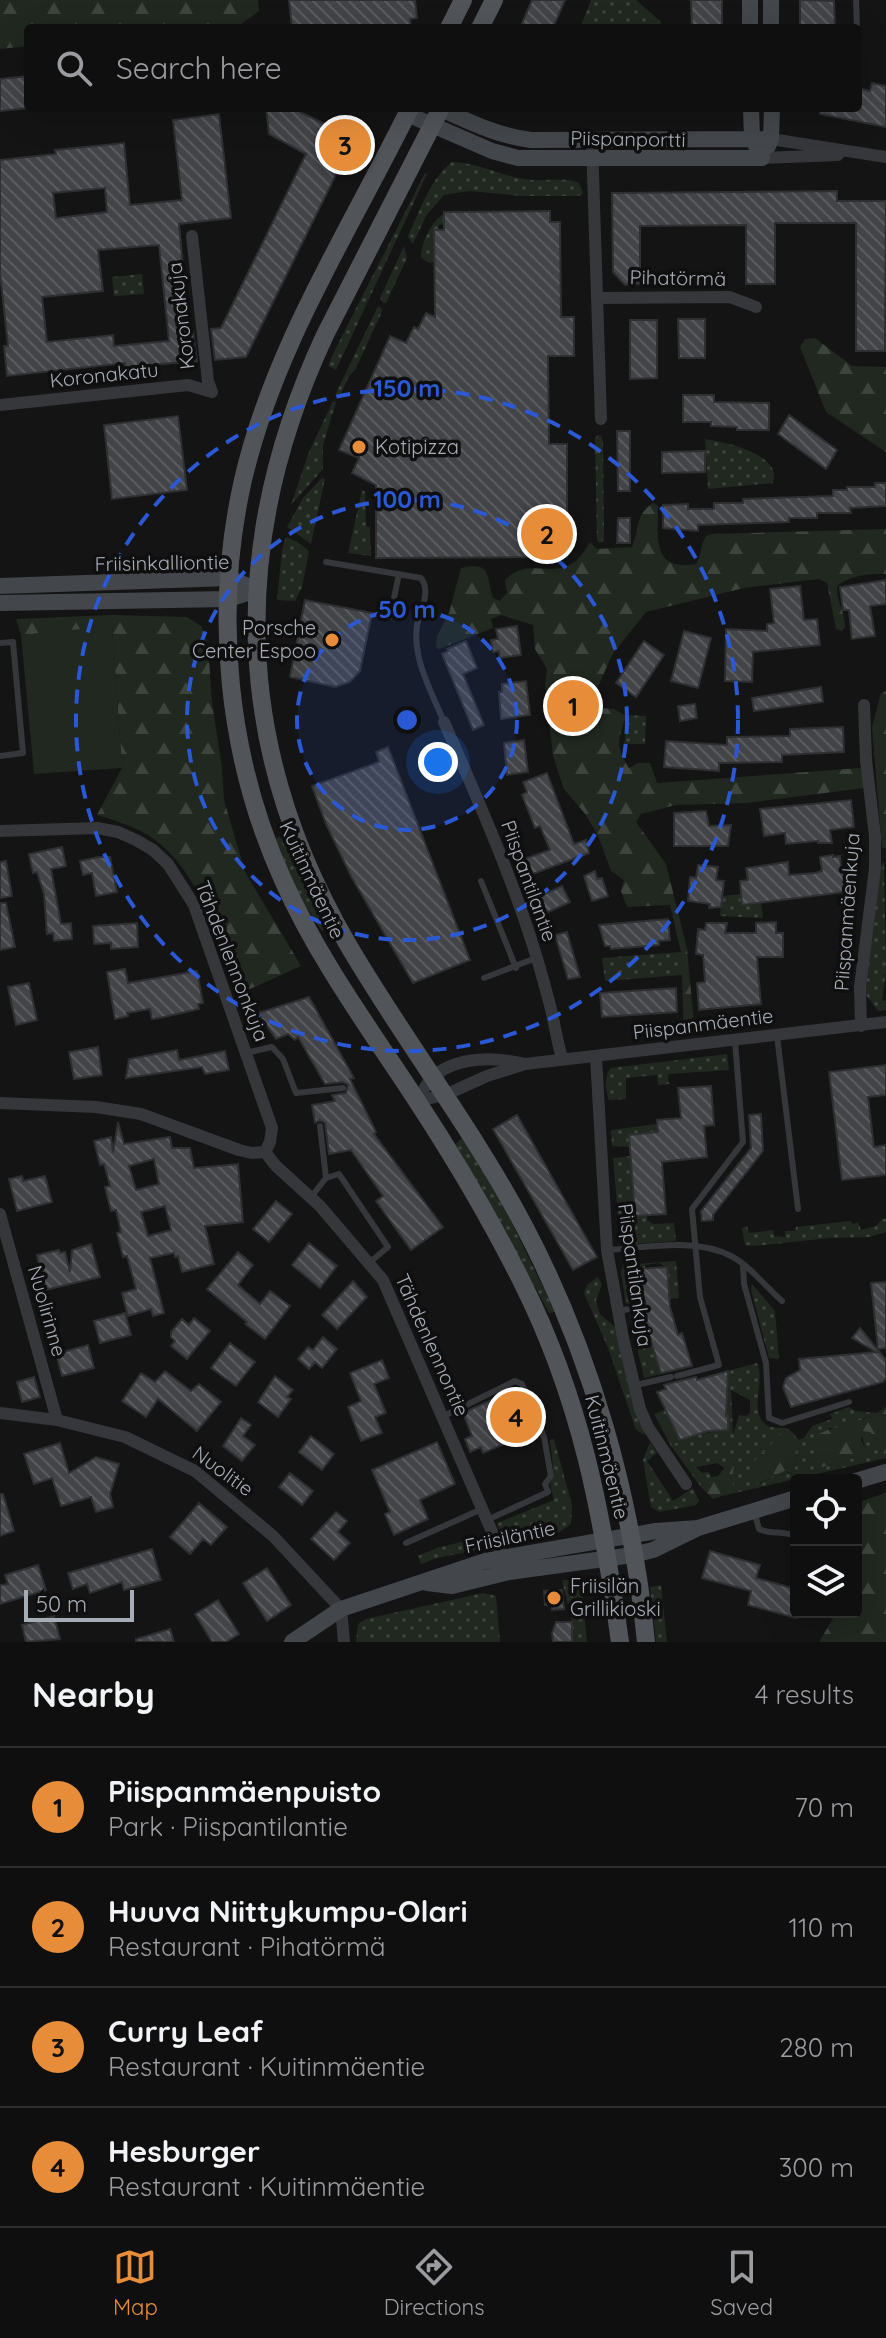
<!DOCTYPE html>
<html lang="en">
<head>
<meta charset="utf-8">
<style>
  :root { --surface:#0f0f10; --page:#1d1d1e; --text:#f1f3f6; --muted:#9b9c9f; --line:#2f2f30; --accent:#e78d3a }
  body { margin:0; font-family:Quicksand,sans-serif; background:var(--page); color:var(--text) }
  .controls { position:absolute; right:24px; bottom:24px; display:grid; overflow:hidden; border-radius:8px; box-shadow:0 8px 32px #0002 }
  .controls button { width:72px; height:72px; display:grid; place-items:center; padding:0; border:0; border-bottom:2px solid var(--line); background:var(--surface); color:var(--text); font:40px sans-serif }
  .scale { position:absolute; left:24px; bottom:20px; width:110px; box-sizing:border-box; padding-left:8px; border:4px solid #a6adb5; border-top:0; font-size:22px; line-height:28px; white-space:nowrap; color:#a6adb5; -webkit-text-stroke:6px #0f0f10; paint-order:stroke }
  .you { position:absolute; left:438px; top:762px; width:28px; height:28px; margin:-20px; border:6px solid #fff; border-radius:50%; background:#1a73e8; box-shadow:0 0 0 12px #1a73e833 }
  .badge { display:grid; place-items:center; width:52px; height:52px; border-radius:50%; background:var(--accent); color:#111; font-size:26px; font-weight:700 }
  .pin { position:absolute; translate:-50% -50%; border:4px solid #fff; box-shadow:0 2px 8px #0006 }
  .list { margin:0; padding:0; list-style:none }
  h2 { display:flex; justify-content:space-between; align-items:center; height:104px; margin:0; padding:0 32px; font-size:34px }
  h2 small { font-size:26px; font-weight:400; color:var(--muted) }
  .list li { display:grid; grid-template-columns:52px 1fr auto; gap:24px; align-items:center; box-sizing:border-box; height:120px; padding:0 32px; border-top:2px solid var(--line) }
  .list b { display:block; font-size:30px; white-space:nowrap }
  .list p { margin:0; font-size:26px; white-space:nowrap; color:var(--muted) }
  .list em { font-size:26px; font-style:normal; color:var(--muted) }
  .icon { flex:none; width:44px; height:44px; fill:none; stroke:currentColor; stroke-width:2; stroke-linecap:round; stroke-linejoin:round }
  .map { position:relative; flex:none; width:886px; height:1642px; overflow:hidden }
  .search { position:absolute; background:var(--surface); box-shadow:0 8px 32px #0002; left:24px; right:24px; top:24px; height:88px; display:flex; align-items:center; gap:20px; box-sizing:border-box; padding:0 28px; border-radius:8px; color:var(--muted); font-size:30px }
  .sheet { height:584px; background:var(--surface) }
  nav { display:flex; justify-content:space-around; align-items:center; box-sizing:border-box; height:112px; border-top:2px solid var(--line); background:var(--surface); font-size:22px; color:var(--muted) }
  nav a { display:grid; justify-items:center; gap:4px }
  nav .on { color:var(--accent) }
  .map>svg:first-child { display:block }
</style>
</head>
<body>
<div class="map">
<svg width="886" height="1642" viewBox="0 0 886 1642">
  <defs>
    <pattern id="green-dots" width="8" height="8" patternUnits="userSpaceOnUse" patternTransform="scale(2)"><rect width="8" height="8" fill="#202820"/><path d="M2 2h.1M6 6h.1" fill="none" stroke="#3d443e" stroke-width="1.8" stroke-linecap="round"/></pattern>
    <pattern id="forest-firs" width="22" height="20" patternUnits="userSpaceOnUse" patternTransform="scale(2)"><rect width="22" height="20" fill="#202820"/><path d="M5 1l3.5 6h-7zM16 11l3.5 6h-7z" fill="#3d443e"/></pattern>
    <pattern id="building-back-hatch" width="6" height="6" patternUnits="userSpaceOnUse" patternTransform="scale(2)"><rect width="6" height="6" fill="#434448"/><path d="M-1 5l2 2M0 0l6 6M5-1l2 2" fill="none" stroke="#5b5c60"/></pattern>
  </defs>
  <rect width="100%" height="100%" fill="#141415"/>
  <path fill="url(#green-dots)" fill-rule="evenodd" d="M591,0H636L661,22V28H580Z
    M452,162C479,162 506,179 534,180C550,181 565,177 579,183L583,193L579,196H522L469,191L444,195L426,216L413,244L408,237L409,233C421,209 430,179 452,162Z
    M425,173L427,174L336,370L328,366L334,352Z
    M444,214V224L439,225L438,230H434V263L427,262L421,257C421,243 432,220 444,214Z
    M404,246L407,258L386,303H383L380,298Z
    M142,274L144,294L114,296L112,277Z
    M378,306L382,309L381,314L355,370L349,376L339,398L335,395Z
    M333,401L336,402L323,445V469L291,505L309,452Z
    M598,435L601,436L603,443L604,533L603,542L599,543L597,540L595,438Z
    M705,439C725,442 783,454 773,483L708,489Z
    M322,478L325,479L311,544L287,527L303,498Z
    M362,490L365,492L366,526L370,527L371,556L348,553Z
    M286,537L298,542L309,551L302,587L295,601L277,600L282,550Z
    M628,715L646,716L645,744H624Z
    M281,836L328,927L322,931L300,898L275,839Z
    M884,861L886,972L882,1000L886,1001V1010L878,1011L866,995L865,985L880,868Z
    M741,894L743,905L761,903L763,918L720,916L722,896Z
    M681,952L682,975L605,981L602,958Z
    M727,1054L729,1070L668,1074L669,1084L658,1085L657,1075L626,1078V1099L609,1100C605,1090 604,1076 611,1068Z
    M657,1124L658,1132L629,1135L630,1147L612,1146L611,1130Z
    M460,1139L464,1140L507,1213L555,1312L549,1313L489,1201L455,1145Z
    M631,1156L635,1216L647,1215V1220L653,1224L674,1223L676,1241L631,1244L620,1239L613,1158Z
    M886,1218V1232L869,1237L830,1238L754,1246L745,1245L742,1228L747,1226L749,1233L773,1230L774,1236L785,1237V1231H795L796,1227L850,1221L853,1224L858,1222L861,1230L876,1226L881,1220Z
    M676,1261L679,1298L669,1299L667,1267L658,1263L645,1265V1268L639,1269L641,1301L626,1304L621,1272L623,1265Z
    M598,1277L602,1284L596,1301L600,1314L616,1328L639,1421L645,1435L636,1430L608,1348L584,1293L587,1285Z
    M752,1284L775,1311L779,1359L769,1358L751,1290Z
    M642,1312L661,1374L644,1378L630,1316Z
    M757,1363C766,1380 748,1411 766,1425C773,1430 784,1425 791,1431C794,1433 796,1438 799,1440L804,1438L812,1426L832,1419L830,1414L849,1407L856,1411L878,1413L841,1428H828L844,1460L854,1458L866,1450L860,1431L870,1432L876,1438L881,1454L886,1453V1458L722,1496L733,1491L728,1465L724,1468L717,1463L696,1467L702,1473L709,1472L712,1478L700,1479L701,1487L671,1446C689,1434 707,1433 727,1430L728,1417L725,1416L728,1371ZM731,1390L750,1400V1413L745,1416L739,1415L733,1435ZM776,1436L797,1452L794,1474C790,1474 787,1472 783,1471C778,1471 767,1482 758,1484L763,1453L772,1446Z
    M554,1439L572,1505L571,1524L558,1533L517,1543L500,1532L497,1523L554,1500L550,1484L554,1476L550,1440Z
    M650,1442L657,1453L647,1461L673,1501L693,1488L699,1501L696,1505L659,1512L651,1507L643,1460Z
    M473,1539L476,1550L437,1558L421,1564L418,1556L437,1548Z
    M562,1580H572L582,1590L587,1642H572V1622Z
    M661,1585L667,1642H656L650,1587Z
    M483,1593L496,1596L500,1642H356L358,1624L366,1619Z"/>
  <path fill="url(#forest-firs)" d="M0,0H258L259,11L241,24L199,28H28V46L0,49Z
    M815,338L852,366L886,367V452L826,412L800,347L805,339Z
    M653,503L658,506C658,538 651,571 696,564C702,554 700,546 706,536L712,534L886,529V574C870,573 849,576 837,586C836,601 845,612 845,627L842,631L836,629L827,583L819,579L744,588L646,612L612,655L593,698L600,708L614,709L626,716C618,739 615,747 629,768L638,763H650L657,783L861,768L864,788L747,803L676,805L641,814L636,822L666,864L687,949L695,1033L684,1034L681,952L670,905L627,907L621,891L624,880L611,871L599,838L586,815L564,789L553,756L545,684L547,669L535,649L533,625L501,615L491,619L493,628L439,649L436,647L437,636L449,613L461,568C492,561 486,576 493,598L500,601L507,593L505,580C534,551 563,592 590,542L597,549L632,547C640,529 634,516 653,503Z
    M112,615L187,617L201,626L208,644L212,703L222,767L224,800L245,872L301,966L239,994C217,940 202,875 154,839C137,827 116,821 97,815L122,768L112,627L21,635L16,619Z
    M886,691V848H882L872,727L881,693Z
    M886,1407V1453L881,1455L876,1438L870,1432L861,1431V1440L866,1450L864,1455L822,1467L816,1457V1436C838,1422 861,1426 886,1407Z
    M666,1409L680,1440L671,1446L654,1414Z
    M783,1434L797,1452L794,1474L784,1471L758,1484C741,1456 767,1458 776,1436Z
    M727,1465L733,1467V1492L713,1499L701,1487L700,1479L718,1476Z
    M886,1493V1642H819L837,1612H856V1503Z"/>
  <path fill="#202820" d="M112,626L122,768L34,774L21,635Z"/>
  <path fill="url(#building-back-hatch)" stroke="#2e2f31" stroke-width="2" fill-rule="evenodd" d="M289,0H415L417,18L410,19L411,28H292Z
    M532,0H565L553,28H520Z
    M691,0H722V28H692Z
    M800,0L834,1L835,28H800Z
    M28,76V108L0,111V79Z
    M872,83L886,86V127L820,114V108H858V88L870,91Z
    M266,108H300V112L354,138L246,357L215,360L211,329L221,328L306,154L269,134Z
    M219,114L231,218L179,224L189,331H193L197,361L125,367V363L7,376L4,346H8L0,273V160L56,154L55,150L124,143L130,205L182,200L173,120ZM105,188L107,212L56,218L53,193ZM159,245L169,341L114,346L113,335L47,342L42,297L103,291L98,250Z
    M837,191V201H886L885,351H856V223H775V284H746V225L640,226V284L625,285L613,272L612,193Z
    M550,211V222H560L561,317H574V356H548L549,444H567V557L376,558V485L352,473L359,458L339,450L390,336L406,343L414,327L418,329L426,313L435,317L434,230H444V212Z
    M678,319H705V358H679Z
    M630,320H657V378L630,379Z
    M683,395H714V402L769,403V430H737V427L711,426V422H683Z
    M789,415L837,450L826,469L778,434Z
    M178,416L187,490L112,499L104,425Z
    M617,431H630V491H618Z
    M705,451V472L662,473V452Z
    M875,483H886V506L850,508L851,513H817V518H789V522L698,525V531L663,528V505L688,504V509H714V503H743V499L833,496V490H847V487H875Z
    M618,518H630V543H617Z
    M886,580V604L870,606L875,636L852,639L849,610H843L840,587Z
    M800,586L804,620L817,619L820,645L753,652L752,682L725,681L726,629L767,631V624L774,623L770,589Z
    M305,600L372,613L360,671L350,682L335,687L290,677Z
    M517,626L521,655L500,658L499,651L493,652L491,640L498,639L496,629Z
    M684,631L711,638L698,688L671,681Z
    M466,641L477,668L463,674L484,725L473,730L442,654L448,651L447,649Z
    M644,641L664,655L636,697L616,683Z
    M526,681L530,715L501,719L499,692H502V684Z
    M821,687L823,702L754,711L752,698Z
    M695,704L697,718L680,721L678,706Z
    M843,727L844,752L782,755V762L719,763V771L664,767L666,741L727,745V737L790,736V729Z
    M524,740L528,772L507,775L504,743Z
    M388,747L470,960L413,983L352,878L326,824L312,786L379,762L376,752Z
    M547,773L574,844L586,840L589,853L530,875L524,859L550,850L540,826L535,828L522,795L527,792L523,782Z
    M851,800L854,827L830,830L832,843H818V841L786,844L785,833L764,836L760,809Z
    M706,811L709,826L731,825L728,846H674V813Z
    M62,847L66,866L51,869L61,924L71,923L72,939L54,941L53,933L47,934L44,894L37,872L33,873L29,854Z
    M833,855V857L840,856L841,868L849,867L853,891L742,905L740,881L748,880L746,868L788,862L789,875L815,873L822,871L820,857Z
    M99,857H110L117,892L96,896L92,873L83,875L80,861Z
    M6,861L12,896L0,898V862Z
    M698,865L718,867L716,880L724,881L721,907L709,908L710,904L688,901L690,877L696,878Z
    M595,871L597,879L602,878L608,896L592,901L584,876Z
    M562,886L570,902L546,913L538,897Z
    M0,903H6L15,947L0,950Z
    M668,919L670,940L659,941V945L611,949L610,946H605L599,925Z
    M776,922V933H783V957H757L761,1004L699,1010L697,983L705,982L703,955L696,954L698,929L705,930L706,923H727L725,933H756V923Z
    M137,923L138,947L111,949V943L94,944L93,926Z
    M567,932L580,977L568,979L555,935Z
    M125,969L128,983L197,971L203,1003L198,1004L199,1009L164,1017L152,1019L150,1009L127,1013L128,1016L115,1019L107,972Z
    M29,983L37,1020L16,1025L8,987Z
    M676,988L677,1012L602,1017L600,993Z
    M309,997L354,1078L350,1079L376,1132L374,1134L443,1227L411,1250L376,1201L383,1196L351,1150L329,1154L325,1123L320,1120L315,1123L312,1105L335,1101L332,1095L346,1093L348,1085L343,1082L325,1084L298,1037L295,1040L288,1034L276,1039L258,1013Z
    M98,1047L102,1075L74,1079L69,1052Z
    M177,1050L179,1060L225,1051L229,1070L205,1074L202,1067L126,1078L129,1059Z
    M886,1065V1095L868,1097L874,1147L886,1145V1175L842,1180L829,1072Z
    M711,1086L714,1125L704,1126L707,1157L662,1162L666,1214L635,1216L629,1135L658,1132L657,1120L681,1118L678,1088Z
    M761,1114L763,1151L713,1215V1220L702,1221L701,1211L751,1148L749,1115Z
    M517,1115L597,1257L573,1270L493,1129Z
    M118,1122L124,1144L170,1137L172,1148H190L194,1168L238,1164L243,1222L205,1226L214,1264L182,1272L178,1256L175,1257L174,1253L150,1258L164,1313L153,1316L151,1309L128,1316L122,1293L136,1289L127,1256L123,1257L117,1233L121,1232L116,1210L111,1211L105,1187L110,1186L104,1164L100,1165L94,1141L111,1137L113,1152ZM154,1159L159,1184L136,1190L129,1166ZM165,1206L171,1230L148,1236L141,1212Z
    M22,1176L23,1181L45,1176L52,1202L17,1211L9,1179Z
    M276,1201L292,1214L269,1242L253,1229Z
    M309,1243L337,1266L320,1288L292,1265Z
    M91,1244L100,1277L45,1290L37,1255L59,1250L60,1253L65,1252L70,1272L72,1250Z
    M238,1252L253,1265L238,1285L260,1304L270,1291L290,1306L265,1339L245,1324L247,1322L207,1289Z
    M667,1267L670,1307L678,1335L682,1333L692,1366L661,1373L642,1313L648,1307L641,1301L639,1269Z
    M353,1281L367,1297L337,1329L322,1315Z
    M886,1282V1348L878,1349L871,1283Z
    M125,1313L131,1335L100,1343L94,1321Z
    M194,1318L210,1331L187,1359L171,1346L175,1341L171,1337V1332L182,1319L189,1325Z
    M860,1328L886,1360V1378L883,1382L791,1407L783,1387L786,1378L800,1370L799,1359L876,1352L852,1338Z
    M323,1337L337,1349L322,1368L315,1362L309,1369L298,1359L308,1347L313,1350Z
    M230,1343L255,1362L236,1386L211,1368Z
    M88,1345L94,1368L62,1376L56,1354Z
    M382,1360L389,1378L374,1384L386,1413L375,1417L382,1433L361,1441L348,1407L361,1401L350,1373Z
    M165,1371L191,1391L199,1384L221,1402L197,1431L158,1399L146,1417L122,1401L141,1373L155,1382Z
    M728,1371L726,1416H728V1430L708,1431L680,1440L657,1392L666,1389L664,1385L675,1382L696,1377L697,1380Z
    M275,1376L293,1390L287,1397L291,1399L278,1417L258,1402Z
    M34,1377L40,1397L22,1402L17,1382Z
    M517,1388L535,1431L483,1453L481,1447L470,1452L465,1439L472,1436L463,1413Z
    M241,1418L251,1425L243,1436L255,1445L242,1461L223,1446Z
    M311,1436L334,1454L322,1470L299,1452Z
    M437,1442L455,1484L420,1500L428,1519L394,1535L385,1514L390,1512L372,1470Z
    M60,1443L69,1473L96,1457L119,1464L110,1494L113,1507L96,1512L91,1497L61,1506L52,1478L34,1484L24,1454Z
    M290,1473L313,1491L302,1505L279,1487Z
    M0,1494H3L14,1531L0,1536Z
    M199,1503L227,1527L211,1545L203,1539L190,1554L170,1537Z
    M336,1512L347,1521L338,1532L350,1543L334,1560L311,1539Z
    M152,1549L161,1580L124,1590L122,1582L90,1593L87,1584L73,1589L68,1573Z
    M710,1551L760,1565L756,1578L796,1589V1618L748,1605L751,1591L702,1578Z
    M38,1565L46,1590L0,1604V1585L8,1584L5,1575Z
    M267,1568L291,1605L267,1621L243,1583Z
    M562,1590L564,1609L552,1610V1605H545L544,1591Z
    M218,1600L239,1634L226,1642H212L195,1614Z
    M54,1616L60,1639L26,1642L22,1625Z
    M556,1622H572V1642H553L552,1633Z
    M170,1629L174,1642H136V1639Z"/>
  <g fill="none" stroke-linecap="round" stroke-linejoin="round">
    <path stroke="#35373a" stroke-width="6" d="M856,0L857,28
      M326,562L421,578C432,593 419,610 417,626C412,658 432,693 444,722
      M390,617L399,574
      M0,643L13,642L23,753L0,756
      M481,881L516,968
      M484,978L536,958
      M777,1036L798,1209
      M246,1053L272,1047L283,1059L296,1093L343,1088
      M320,1126L326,1178
      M311,1197L326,1178L339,1174L388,1247L369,1263
      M607,1250C645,1248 696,1237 731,1256C750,1266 766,1287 782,1301
      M743,1264L744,1284L766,1363L769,1418L782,1423L849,1402
      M618,1311L642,1307
      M677,1376L719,1365L700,1297L692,1209L743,1142L735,1041
      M636,1385L671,1377
      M442,1417L515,1381L522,1384L544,1437L551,1476L545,1484L548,1492L487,1520
      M754,1511L759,1529C771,1535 781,1530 796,1536
      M406,1543L482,1509"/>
    <path stroke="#35373a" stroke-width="12" d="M771,139L886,157
      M592,142L601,419
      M762,158L838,155
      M192,236L208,381L212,392
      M597,298L730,297L756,307
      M0,405L188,385L212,392
      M444,722C483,811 524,903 548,998C554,1018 556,1038 562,1058
      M0,831L97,828L118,832L136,840L153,850L168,864L194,905L272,1128L270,1142L265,1152
      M861,1026L860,987L875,868V836L866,760L864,705
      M596,1057L607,1250L623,1338L640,1409L648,1427L686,1484
      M417,1101L445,1095L487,1076L525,1064L886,1022
      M417,1101C422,1093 427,1081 435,1075C459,1056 497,1057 525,1064
      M0,1103L96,1107L141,1114L239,1150L252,1153L265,1152L276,1166L320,1206L383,1280L506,1564
      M0,1214L57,1420
      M0,1413L57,1420L125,1437L195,1471L273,1536L341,1609L344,1642"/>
    <path stroke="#43464a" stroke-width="16" d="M750,0V28
      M771,0V28
      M439,108C470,122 498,136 531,140L771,139
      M751,108L752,138L756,146
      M407,114L492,151L518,158H762
      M768,146L771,139L772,108
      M0,586L229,578L257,590
      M0,603L228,599L257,590
      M856,1481L886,1472
      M427,1583L452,1586L509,1572L633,1555L653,1550L698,1528L796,1498
      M292,1642L341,1609L485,1561L656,1531L698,1528"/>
    <path stroke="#515459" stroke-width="18" d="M449,28L463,0
      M480,28L494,0
      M410,108C350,230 274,346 243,480C213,612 227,757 283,880C318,959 370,1029 417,1101C455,1159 491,1220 522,1282C581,1400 602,1512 620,1642
      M441,108L325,335C229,541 232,745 347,943C403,1039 471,1126 523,1224C591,1352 632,1498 646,1642"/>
  </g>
  <circle cx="407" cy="720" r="110" fill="#2b58d4" fill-opacity=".12"/>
  <g fill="none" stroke="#2b58d4" stroke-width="4" stroke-dasharray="14 10">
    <circle cx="407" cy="720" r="110"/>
    <circle cx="407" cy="720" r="220"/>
    <circle cx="407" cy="720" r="331"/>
  </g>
  <g fill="#e78d3a" stroke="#0f0f10" stroke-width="3">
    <circle cx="359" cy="447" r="8"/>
    <circle cx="332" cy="640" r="8"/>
    <circle cx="554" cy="1598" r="8"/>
  </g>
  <g text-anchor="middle" stroke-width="7" stroke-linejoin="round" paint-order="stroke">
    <g font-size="20" fill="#a6adb5" stroke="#0f0f10">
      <text transform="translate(628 139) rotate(1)" y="7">Piispanportti</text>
      <text transform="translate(678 278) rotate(1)" y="7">Pihatörmä</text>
      <text transform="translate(181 316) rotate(-97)" y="7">Koronakuja</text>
      <text transform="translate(104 375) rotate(-6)" y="7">Koronakatu</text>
      <text transform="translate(162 563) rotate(-1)" y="7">Friisinkalliontie</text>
      <text transform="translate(312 880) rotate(65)" y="7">Kuitinmäentie</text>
      <text transform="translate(529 881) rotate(70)" y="7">Piispantilantie</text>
      <text transform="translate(847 912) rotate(-86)" y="7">Piispanmäenkuja</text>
      <text transform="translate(232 961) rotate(69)" y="7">Tähdenlennonkuja</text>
      <text transform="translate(703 1024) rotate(-7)" y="7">Piispanmäentie</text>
      <text transform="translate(635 1275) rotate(82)" y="7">Piispantilankuja</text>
      <text transform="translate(47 1311) rotate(74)" y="7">Nuolirinne</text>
      <text transform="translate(432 1345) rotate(66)" y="7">Tähdenlennontie</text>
      <text transform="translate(607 1457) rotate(76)" y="7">Kuitinmäentie</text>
      <text transform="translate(223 1471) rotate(36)" y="7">Nuolitie</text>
      <text transform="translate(510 1537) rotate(-12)" y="7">Friisiläntie</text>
    </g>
    <g font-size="20" fill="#a6adb5" stroke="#0f0f10" text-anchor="start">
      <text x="375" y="454">Kotipizza</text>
      <text x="316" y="635" text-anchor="end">Porsche<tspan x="316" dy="23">Center Espoo</tspan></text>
      <text x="570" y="1593">Friisilän<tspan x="570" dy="23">Grillikioski</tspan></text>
    </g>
  </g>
  <circle cx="407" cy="720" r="12" fill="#2b58d4" stroke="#0f0f10" stroke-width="4"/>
  <g font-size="24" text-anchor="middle" font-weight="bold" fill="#2b58d4" stroke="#0f0f10" stroke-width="7" stroke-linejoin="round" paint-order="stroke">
    <text x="407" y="397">150 m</text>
    <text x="407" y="508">100 m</text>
    <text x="407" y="618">50 m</text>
  </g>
</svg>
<div class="controls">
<button><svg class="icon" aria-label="locate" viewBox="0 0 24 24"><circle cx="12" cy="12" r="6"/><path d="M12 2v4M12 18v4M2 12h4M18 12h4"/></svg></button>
<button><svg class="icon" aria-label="layers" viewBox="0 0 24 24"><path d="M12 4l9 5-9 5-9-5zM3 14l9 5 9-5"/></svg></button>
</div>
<div class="scale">50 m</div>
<div class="you"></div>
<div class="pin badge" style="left:573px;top:706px">1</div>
<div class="pin badge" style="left:547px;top:534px">2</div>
<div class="pin badge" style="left:345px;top:145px">3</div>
<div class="pin badge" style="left:516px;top:1417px">4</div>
<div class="search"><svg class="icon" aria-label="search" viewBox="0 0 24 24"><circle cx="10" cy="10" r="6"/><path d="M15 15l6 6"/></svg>Search here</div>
</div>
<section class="sheet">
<h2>Nearby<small>4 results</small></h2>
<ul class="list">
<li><span class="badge">1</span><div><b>Piispanmäenpuisto</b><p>Park · Piispantilantie</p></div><em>70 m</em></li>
<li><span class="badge">2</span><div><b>Huuva Niittykumpu-Olari</b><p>Restaurant · Pihatörmä</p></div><em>110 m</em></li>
<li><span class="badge">3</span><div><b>Curry Leaf</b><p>Restaurant · Kuitinmäentie</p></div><em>280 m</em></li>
<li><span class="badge">4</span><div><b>Hesburger</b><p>Restaurant · Kuitinmäentie</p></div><em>300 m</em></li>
</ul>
</section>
<nav>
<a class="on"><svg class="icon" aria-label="map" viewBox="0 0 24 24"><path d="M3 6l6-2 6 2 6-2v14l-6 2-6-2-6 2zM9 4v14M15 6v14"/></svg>Map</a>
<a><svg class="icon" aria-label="directions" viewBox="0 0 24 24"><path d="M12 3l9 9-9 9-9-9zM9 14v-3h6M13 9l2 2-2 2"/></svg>Directions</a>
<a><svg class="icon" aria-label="saved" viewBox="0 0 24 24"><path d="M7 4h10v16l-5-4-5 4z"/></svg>Saved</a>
</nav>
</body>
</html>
